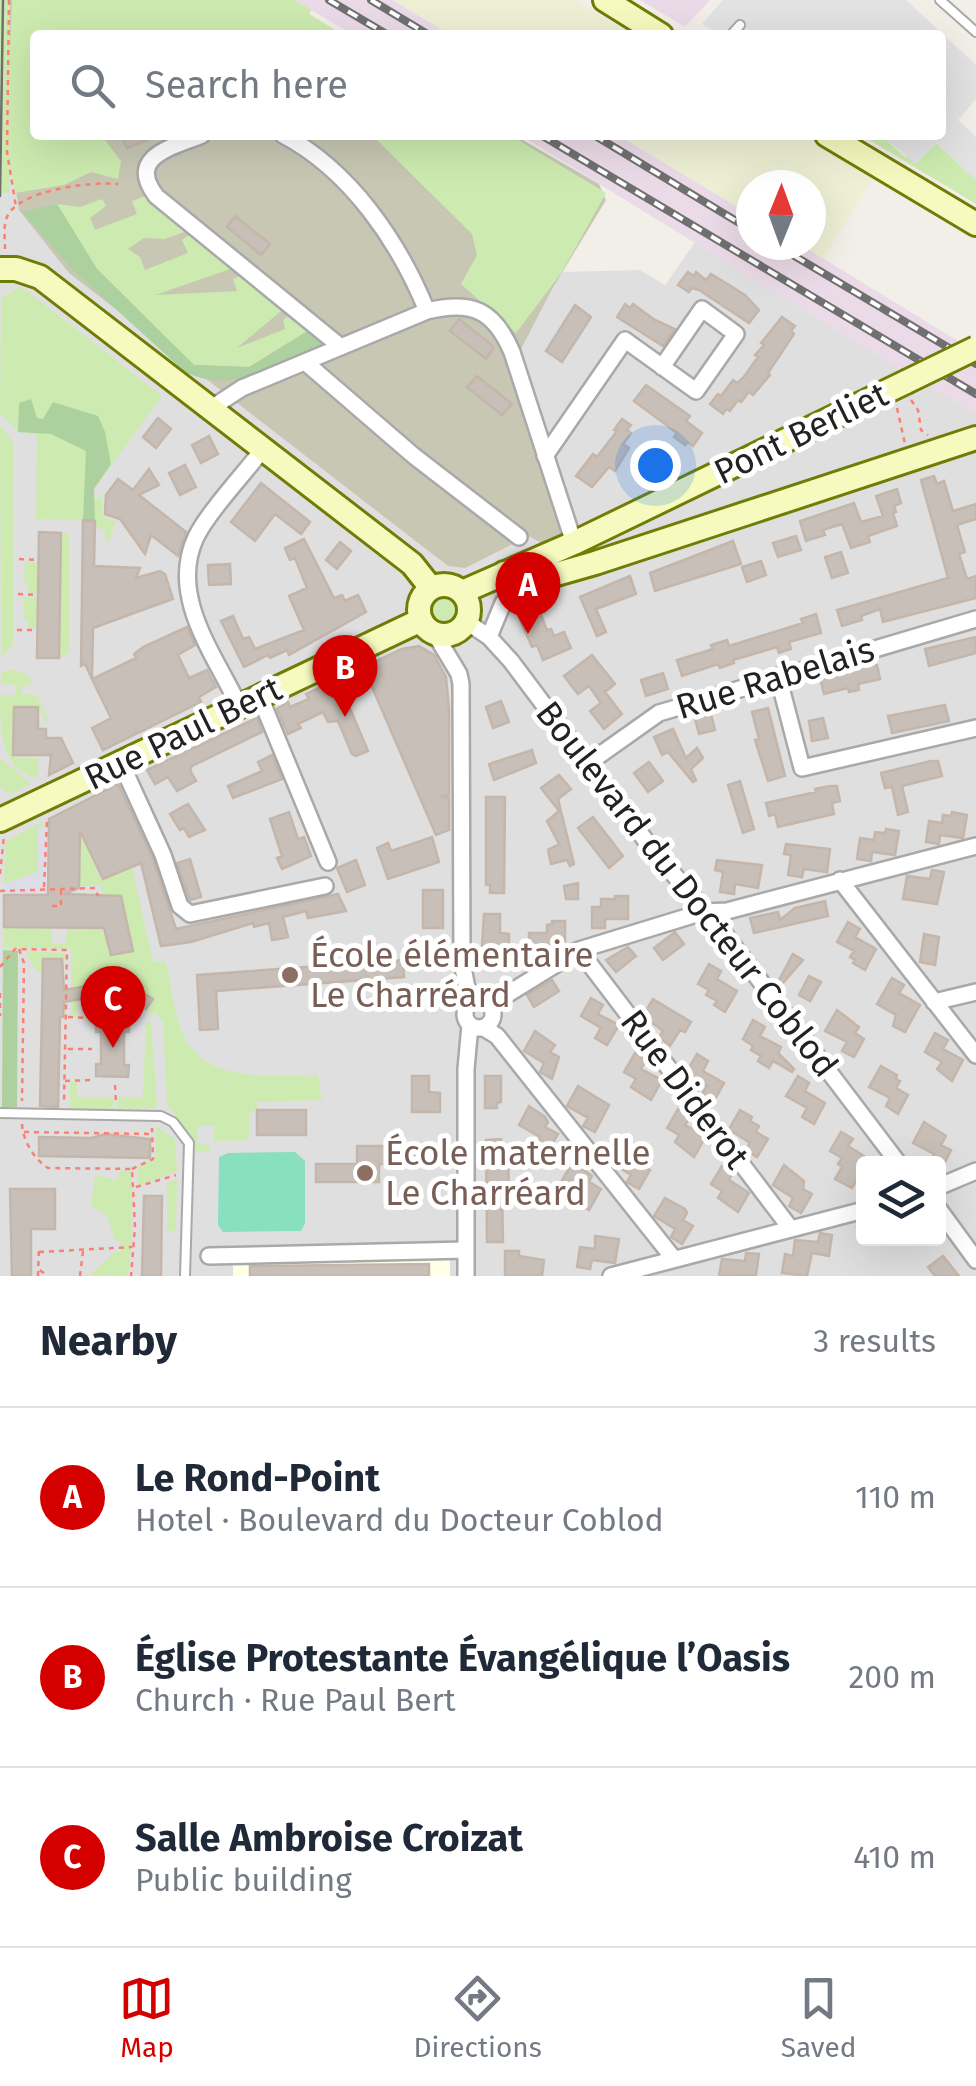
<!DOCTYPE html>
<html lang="en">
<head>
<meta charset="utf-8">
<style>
  :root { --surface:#fff; --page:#f2f2f3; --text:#1f2937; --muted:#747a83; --line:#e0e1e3; --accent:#d40000 }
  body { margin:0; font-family:"Fira Sans",sans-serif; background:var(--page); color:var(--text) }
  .controls { position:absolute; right:30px; bottom:30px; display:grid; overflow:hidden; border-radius:10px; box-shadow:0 10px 40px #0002 }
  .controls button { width:90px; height:90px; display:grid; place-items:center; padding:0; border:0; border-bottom:2px solid var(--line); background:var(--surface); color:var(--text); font:50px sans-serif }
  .compass { position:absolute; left:736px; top:170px; width:90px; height:90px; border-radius:50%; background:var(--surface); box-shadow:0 10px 40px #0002; rotate:1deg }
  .you { position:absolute; left:655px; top:465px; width:35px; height:35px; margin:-25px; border:8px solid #fff; border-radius:50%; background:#1a73e8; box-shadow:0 0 0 15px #1a73e833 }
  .badge { display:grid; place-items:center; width:65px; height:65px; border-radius:50%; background:var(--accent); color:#fff; font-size:32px; font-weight:700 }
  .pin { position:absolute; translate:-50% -82px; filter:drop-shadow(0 2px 5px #0008) }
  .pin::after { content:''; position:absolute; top:52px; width:35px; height:30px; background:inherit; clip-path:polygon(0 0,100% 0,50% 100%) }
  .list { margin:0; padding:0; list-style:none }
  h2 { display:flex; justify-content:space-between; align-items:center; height:130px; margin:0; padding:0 40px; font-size:42px }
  h2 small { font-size:32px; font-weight:400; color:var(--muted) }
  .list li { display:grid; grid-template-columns:65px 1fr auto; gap:30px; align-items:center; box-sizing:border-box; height:180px; padding:0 40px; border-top:2px solid var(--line) }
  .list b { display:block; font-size:38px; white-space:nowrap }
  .list p { margin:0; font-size:32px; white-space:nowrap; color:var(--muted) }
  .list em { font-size:32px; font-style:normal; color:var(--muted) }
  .icon { flex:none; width:55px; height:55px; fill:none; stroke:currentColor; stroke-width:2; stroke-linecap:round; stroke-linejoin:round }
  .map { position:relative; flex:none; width:976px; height:1276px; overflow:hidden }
  .search { position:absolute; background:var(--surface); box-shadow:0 10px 40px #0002; left:30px; right:30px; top:30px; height:110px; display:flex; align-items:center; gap:25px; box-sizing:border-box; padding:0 35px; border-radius:10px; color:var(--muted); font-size:38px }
  .sheet { height:670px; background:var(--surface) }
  nav { display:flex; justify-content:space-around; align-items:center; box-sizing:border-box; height:140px; border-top:2px solid var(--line); background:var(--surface); font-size:28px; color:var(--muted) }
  nav a { display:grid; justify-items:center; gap:5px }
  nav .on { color:var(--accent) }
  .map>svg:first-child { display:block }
</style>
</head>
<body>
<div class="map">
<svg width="976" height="1276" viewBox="0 0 976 1276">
  <rect width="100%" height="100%" fill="#f2efe9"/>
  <path fill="#e0dfdf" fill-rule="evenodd" d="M0,117L35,135L562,272L640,270L665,285L696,241L976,414V1276H0ZM864,1164H938V1238H864Z"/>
  <path fill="#ebdbe8" d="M295,0H393L451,35H353Z
    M640,0H710L685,27Z
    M520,135H618L751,215V245H801L963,344L904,372Z
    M976,360V414L925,384Z"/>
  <path fill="#ffffe5" d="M450,1259V1276H233V1261Z"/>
  <path fill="#c7c7b4" d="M10,0H248L35,35V135H514L599,184L606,200L551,291L521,349L548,437L531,442L561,534L543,544L529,536L465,568L448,566L69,273L19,210L10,151Z"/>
  <path fill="#eef0d5" d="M393,0H574L633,35H451Z
    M618,135H800L872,178L824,259L801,245H811V185H751V215Z"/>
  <path fill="#cdebb0" d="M0,0H10V54L12,0H295L312,10L309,14L344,35H35V135H101L121,161L118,179L91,172L64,185L15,193L10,165V193H0Z
    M372,135H510L606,193L562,272L516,333L461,284L477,255L472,234Z
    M861,135H881L905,157L936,143L976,180V204Z
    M145,196L189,230L165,239L144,238L128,249L140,257L145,270L188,253L182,240L193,232L239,266L155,295L237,291L233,279L246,273L287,306L237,348L285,329L283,320L294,312L314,327L249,367L194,365L97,269L57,204L80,207L102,199L106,206L90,218L95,230L137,214L132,201Z
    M19,288L26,290L162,396L94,489L93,498L98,499L102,492L103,517L116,521L109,542L105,541V531L95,526L94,521L36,519L37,435L18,432L0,413L1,304L4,296Z
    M0,425L13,442V645L1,658Z
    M61,533H69V653L59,658Z
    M25,562L39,563L38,593H28V584H24Z
    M430 610a15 15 0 1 1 30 0a15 15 0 1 1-30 0Z
    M24,597H38V628H28V619H24Z
    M13,669L27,675L33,684L22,685V694L37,695L49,721L43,722V713L38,712V707H14L13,754L16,758H38V779C0,769 0,730 0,695H16V685L1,684V672Z
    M0,760H3L31,784L13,793L4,792L0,785Z
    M43,821L44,829H38V872L4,884L6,841Z
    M82,837L101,880L132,867L153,962H166C172,987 174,1017 186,1040C211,1085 275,1074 318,1075L322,1100L257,1102V1111L249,1112V1140L214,1141V1126H197L198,1144L210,1145V1152H193L189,1134L167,1105L163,1023L159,1016L148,1012L152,1000L126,983L77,1000V1016L71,1015V949L3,947L4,927H52V944L66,943L67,927L104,928L132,951L121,896H103L101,886H80V865L69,843Z
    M25,951L65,953L64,972H61V959H43V972L36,971Z
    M151,1022L157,1104L155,1108L118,1109V1097H143L146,1023Z
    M77,1081V1097H113V1109H70V1082Z
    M156,1126L175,1139L177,1171L138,1186V1166L155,1159Z
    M121,1170L131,1172L132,1240L128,1276H89L114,1252H120L121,1242L115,1241L107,1215L91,1207L95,1175L117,1180Z
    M177,1179L176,1231H167V1183Z"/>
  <path fill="#add19e" d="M57,204L97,269L194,365L249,367L314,327L323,344C275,366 239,394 186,373L74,271L22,212Z
    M31,399L37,418L43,419L53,402L98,416L105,432L111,464L94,489L95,521L83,520L86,451L51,434L18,432L19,403Z
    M3,950L18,951L17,1107H2Z"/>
  <path fill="#88e0be" d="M295,1152L305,1161V1223L301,1231L223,1232L218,1225L219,1157L228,1153Z"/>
  <path fill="#e2e2e2" d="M723,0H906L976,65V99L958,120L976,137V180L936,143L916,164L881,135H941V35H721L702,24Z"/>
  <path fill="#dddde8" d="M49,819L48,895H4V884L38,872V825L43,829V821Z"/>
  <path fill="#c7bfb8" stroke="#c4b6ab" stroke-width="2.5" d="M121,135H158V136L127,148Z
    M235,216L270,244L261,255L227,227Z
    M688,272L694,276L696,272L706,280L711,274L745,295L759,310L749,323L699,290L692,288L689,292L678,285Z
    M625,304L630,308L633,304L655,320L675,329L663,346L617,317Z
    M575,305L591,317L562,362L546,351Z
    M782,317L795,326L791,331L794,334L768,373L770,375L753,395L749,392L741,402L738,400L730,411L726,409L723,414L710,404L718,394L721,396L733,380L737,383L743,378L758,357L755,355L764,345L761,343Z
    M459,319L494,347L486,359L450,331Z
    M477,376L512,404L502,415L467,387Z
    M646,385L690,416L686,421L702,433L693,446L688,442L685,445L674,437L677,433L634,401Z
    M158,418L171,429L156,448L143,437Z
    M622,419L631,425L627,430L631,433L623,444L629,448L615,471L609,467L592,487L576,476L593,454L597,457L617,431L614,430Z
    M209,436L218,454L201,463L192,445Z
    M185,465L196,487L180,495L169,473Z
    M149,469L159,485L139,495L186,532L178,556L151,535L145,554L120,519L105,514L106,495L118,479L133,490Z
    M934,476L937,484L944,481L953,511L976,504V519L957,525L965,552L959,554L967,579L976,576V598L883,622L880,609L861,616L862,620L842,626L837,610L948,578L921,480Z
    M261,483L310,522L301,534L275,514L255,541L231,522Z
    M897,489L901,503L894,506L896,512L893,513L897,526L868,536L870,542L851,548L842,524L823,530L825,535L806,541L800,521L854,503L861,522L883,516L876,496Z
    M83,520L95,521L94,566L140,568L136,578L160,571L165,574L173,599L93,628L92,679L85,664L81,666Z
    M39,532L61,533L59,658H37Z
    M796,536L801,550L778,557L773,543Z
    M304,539L334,598L342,595L345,601L358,595L366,612L289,655L287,650L270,658L268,655L244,667L221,621L233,616L243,639L249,637L255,649L304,630L289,596L307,588L295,558L290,560L285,548Z
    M733,541L741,564L655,591L650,573Z
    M340,542L351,551L337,569L326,560Z
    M841,552L848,573L832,578L825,557Z
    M761,561L766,575L747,582L742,567Z
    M230,564L231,584L209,585L208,565Z
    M630,576L636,594L596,609L606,632L597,636L580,597Z
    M538,608L547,630L551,629L554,636L564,632L571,648L543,660L537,645L532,647L519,617Z
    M816,614L821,633L789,642L791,649L779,653L777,647L733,660L734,663L720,668L718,664L682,676L677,660L713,649L711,645L727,640L729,646L803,623L801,619Z
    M187,627L195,645L178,655L189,678L207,670L216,687L199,697L201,702L103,750L92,728L111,718L92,679L136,658L134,654L143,647Z
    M976,637V653L929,666L925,649Z
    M419,646L434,655L446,677L449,709V794L440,797H449V830L436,835L369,680L346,690V699L368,751L356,756L352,754L338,721L328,722L323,712L298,724L301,728L288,734L277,709L288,702L290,707L309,699L306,694L402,649Z
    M592,655L615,684L605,692L622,714L604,729L590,711L601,703L589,686L578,694L564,676Z
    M870,665H877L880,679L858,684L859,690L849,692L848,688L824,694L820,678Z
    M663,673L668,689L646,696L641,680Z
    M501,701L509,722L493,728L486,707Z
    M945,705L949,721L892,733L888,716Z
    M14,707H38V729H46V738H61L73,763L49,775L51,755H13Z
    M768,708L785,776L768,781L755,740L759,739L752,712Z
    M711,714L715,730L699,734L695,719Z
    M257,718L262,732L192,766L190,770L196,781L177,791L168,777L155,784L147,770Z
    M823,718L828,738L812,741L809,721Z
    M673,729L686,758L697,748L703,758L691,769L696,780L693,782L668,752L662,755L654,737Z
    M532,750L536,763L494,780L489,764Z
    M272,755L282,779L233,798L228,786L262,771L258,762Z
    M931,761H938L942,776L902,786L908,812L898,815L892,787L885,788L881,773Z
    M649,762L663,781L648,792L634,773Z
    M559,775L571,789L558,799L574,864L570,866L567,860L551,864L548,850L559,844L547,821L559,811L541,788Z
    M740,781L754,829L743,833L728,785Z
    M118,784L153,859L176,929L338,894L346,911L308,918L306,911L283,917L288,937L279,939L272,940L269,923L254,927L253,923L191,942L161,946L141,863L103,879L80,831L79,888L64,894L121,896L133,951L111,955L104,928L4,927V895H48L49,819Z
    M830,786H837L840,801L832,803L834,814L778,827L775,814L769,816L766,803L816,792L815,789Z
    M486,797H505L504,893H490V885H486Z
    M188,804L205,830L189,837L184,828L180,830L170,814Z
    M289,812L298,839L304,837L311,856L282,869L277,858L282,856L270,819Z
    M952,812L967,815L963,838L940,835L939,844L926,842L929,821L942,823L943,815L951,816Z
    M593,817L623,856L609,868L578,828Z
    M886,829L899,831L895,855L872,852L871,861L857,859L860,838L874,840L875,832L885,833Z
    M432,837L439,862L388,879L377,848L388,843L391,851Z
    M786,844L830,849L827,872L804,869L802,877L788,875L791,855L784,854Z
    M190,859L201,897L190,900L177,863Z
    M356,860L365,885L347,892L337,868Z
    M717,860L762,865L758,888L735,884L734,894L720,892L723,872L715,870Z
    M932,870L944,872L937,904L903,899L907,876L930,879Z
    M578,883V899H566L564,886Z
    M423,890H443V928H423Z
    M615,896H628V919H605V928H592V907H601V899H615Z
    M825,901L828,916L754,933L750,918L778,912L780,920L795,908Z
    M484,914H500V933L509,934V947L482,946Z
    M552,921H565V945H542V954H529V933H547V925L552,924Z
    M848,922L860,929L855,937L876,949L865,970L853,963L855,960L850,957L854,951L837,942Z
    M675,932L684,944L663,960L654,948Z
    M924,934L939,937L935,965L920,962Z
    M628,947L636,956L616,972L606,960Z
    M793,954L803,960L782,984L778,982Z
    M43,959H62L64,990L122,980L153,999L146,1009L119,992L64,1002L63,1017H60L58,1107L40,1106Z
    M403,960L404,977L216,991L218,1029L200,1030L197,975Z
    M709,964L721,971L717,979L737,991L725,1012L714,1005L717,1001L706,995L709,990L698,984Z
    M809,976L821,982L810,1001L799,995Z
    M892,978L904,985L899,993L920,1005L905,1032L893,1026L896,1015L877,1004Z
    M552,980L559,991L534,1007L527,995Z
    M591,998L603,1005L598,1014L619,1025L607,1045L595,1038L601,1028L581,1016Z
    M653,999L691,1022L685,1032L680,1030L670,1046L659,1037L663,1031L643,1016Z
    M837,1010L859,1027L855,1033L864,1039L854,1057L842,1051L847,1042L825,1031Z
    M96,1020L129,1021V1032H124V1065H129L128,1077L96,1076V1064H101V1032H96Z
    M753,1020L765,1027L760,1036L781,1047L778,1053L794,1069L792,1072L773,1061L769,1068L758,1061L761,1056L751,1050L753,1046L743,1039Z
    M535,1031L555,1045L550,1052L559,1057L552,1079L540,1072L544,1063L524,1051Z
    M935,1033L948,1040L943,1049L963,1060L952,1081L937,1069L942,1062L925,1052Z
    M635,1053L646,1060L641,1069L662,1080L651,1100L631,1087L636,1079L624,1072Z
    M697,1054L708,1061L703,1071L724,1083L714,1101L702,1094L707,1086L686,1073Z
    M881,1066L897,1075L896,1079L900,1081L896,1088L908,1095L898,1114L886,1106L890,1098L869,1087Z
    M412,1076H429V1092L440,1093V1112H412Z
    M485,1076H501V1102L497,1103V1108H485Z
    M798,1076L809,1083L805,1091L825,1103L814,1124L802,1117L807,1108L786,1096Z
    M578,1086L609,1105L595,1132L583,1126L588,1118L567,1106Z
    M529,1106L545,1117L548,1122L545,1127L558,1134L546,1154L534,1147L540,1137L519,1125Z
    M678,1109L690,1117L685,1125L706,1136L694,1157L675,1142L679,1135L667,1128Z
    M257,1110H306V1135H257Z
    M740,1110L752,1117L750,1121L759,1126L756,1132L768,1139L757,1157L745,1150L750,1143L729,1129Z
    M924,1122L946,1136L941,1145L951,1150L944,1164H928L934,1154L913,1143Z
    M841,1132L853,1139L848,1146L867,1158L864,1164V1179L859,1176L852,1188L835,1179L842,1167L838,1164L842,1158L830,1151Z
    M105,1134L150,1139V1158L39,1156V1137L91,1138Z
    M501,1139V1157L508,1156L509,1188H502L503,1242H487L486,1140Z
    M622,1143L642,1155L638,1164L650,1170L639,1189L627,1182L631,1175L611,1162Z
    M357,1146H444V1164H379V1182H316V1164H357Z
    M573,1162L592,1176L589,1182L601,1189L589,1210L577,1203L583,1192L562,1180Z
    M784,1165L804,1181L803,1189L812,1194L801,1213L789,1206L793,1198L773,1185Z
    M722,1166L733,1172L729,1180L749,1193L738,1212L718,1198L722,1191L711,1184Z
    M10,1189H55V1229H31V1276H12Z
    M144,1196H162L161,1276H142Z
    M665,1198L685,1209L687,1213L683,1220L693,1226L682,1244L671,1237L675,1229L654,1216Z
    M820,1233L832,1235L829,1256L812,1253L807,1276L782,1273L785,1254L793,1256L795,1240L818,1242Z
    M595,1236L619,1239L615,1263L592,1260L590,1269L577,1267L580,1247L595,1249Z
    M505,1251H519V1256L544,1260L542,1276H505Z
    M746,1253L759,1254L756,1275L719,1276L722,1259L745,1261Z
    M943,1256L959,1276H935L928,1267Z
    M429,1264V1276H250V1266Z"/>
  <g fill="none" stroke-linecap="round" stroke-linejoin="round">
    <g stroke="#a9a9a9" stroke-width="12">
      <path id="lane" d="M940,0L976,32
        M731,35L740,25
        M0,1113L161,1116L173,1122L189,1143L185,1276"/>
    </g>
    <g stroke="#a9a9a9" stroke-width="20">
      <path id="street" d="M202,135C173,147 126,156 156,196L341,347
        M283,135C350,170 399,242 427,311
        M305,362L414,456L519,537
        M210,409L242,388L427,311C472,300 494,310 512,352L574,543
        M545,456L625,340L696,391L736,334L702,309L662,367
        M467,622L489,637L511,661L652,849L723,932L899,1164
        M435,634L459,674L461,684L462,962L470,1004
        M489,637L503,603L532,581
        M778,676L802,768L976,728
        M260,697L328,862
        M239,706C215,655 168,596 196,537C209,511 244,474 263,449
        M121,763L163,855L180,906L190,914L325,886
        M587,764L659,713L976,619
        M840,880L976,1055
        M579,950L791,1229
        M465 1014a14 14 0 1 1 28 0a14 14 0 1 1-28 0Z
        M934,1002L976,992
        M490,1005L579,950L703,912L727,911L976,846
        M484,1028L497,1036L674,1259
        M938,1187L976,1171
        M938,1208L976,1260
        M209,1256L466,1250
        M466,1276V1069L470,1025
        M611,1276L864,1210"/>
    </g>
    <g stroke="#707d05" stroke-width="28">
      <path id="secondary" d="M605,0L661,35
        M827,135L976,224
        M0,269H16L40,277L412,564L431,588
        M504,573L532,581L595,563L976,438
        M419 610a25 25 0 1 1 50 0a25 25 0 1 1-50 0Z
        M462,592L574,543L906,382
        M0,820L421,620"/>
    </g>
    <path stroke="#fa8072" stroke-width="2.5" stroke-dasharray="5 5" stroke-linecap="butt" d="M9,0L7,152L16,207
      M5,249C5,239 3,226 7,217C18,190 92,181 118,184
      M911,400L918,410L921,430L928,435
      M897,408L905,444
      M19,559L39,560
      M18,594L38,595
      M17,630H37
      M0,874L4,836
      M44,887L47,820
      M0,891L95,888L98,896
      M52,906H61V890
      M19,949L24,963L22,1101
      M0,967L15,949L67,950L64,1103
      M0,993V1016
      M68,1017L91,1018
      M68,1049H92
      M65,1081L91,1080
      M115,1085L116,1103
      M22,1124C23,1141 34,1159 48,1168L132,1169L135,1227L131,1276
      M24,1132L152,1134
      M132,1169L153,1159L152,1128
      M136,1187L176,1175
      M39,1252L132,1247
      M40,1270L47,1276
      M38,1276L39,1247
      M80,1276L83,1251"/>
    <use href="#lane" stroke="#fff" stroke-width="8"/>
    <use href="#street" stroke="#fff" stroke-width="15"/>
    <use href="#secondary" stroke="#f7fabf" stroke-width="22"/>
    <path stroke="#707070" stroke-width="2.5" d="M0,196L3,0"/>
    <g stroke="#707070" stroke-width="8">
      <path id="rail" d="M329,0L388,35
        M371,0L429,35
        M541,135L976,394
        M594,135L751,230
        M776,245L976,364"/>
    </g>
    <use href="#rail" stroke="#fff" stroke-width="4" stroke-dasharray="11" stroke-linecap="butt"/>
    <g stroke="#707d05" stroke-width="28" stroke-linecap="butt">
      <path id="secondary-bridge" d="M906,382L976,348"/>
    </g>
    <use href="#secondary-bridge" stroke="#f7fabf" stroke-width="22"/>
  </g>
  <g fill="#8d6e63" stroke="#fff" stroke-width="4">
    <circle cx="290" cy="975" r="10"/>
    <circle cx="365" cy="1173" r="10"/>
  </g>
  <g text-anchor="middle" stroke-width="10" stroke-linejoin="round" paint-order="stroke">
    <g font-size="35" fill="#222" stroke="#fff">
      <text transform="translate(801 433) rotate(-26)" y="12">Pont Berliet</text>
      <text transform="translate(775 678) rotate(-17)" y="12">Rue Rabelais</text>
      <text transform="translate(183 733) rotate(-26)" y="12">Rue Paul Bert</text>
      <text transform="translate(687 889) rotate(52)" y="12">Boulevard du Docteur Coblod</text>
      <text transform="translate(685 1089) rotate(53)" y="12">Rue Diderot</text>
    </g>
    <g font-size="35" fill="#785e54" stroke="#fff" text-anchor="start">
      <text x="310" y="967">École élémentaire<tspan x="310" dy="40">Le Charréard</tspan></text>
      <text x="385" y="1165">École maternelle<tspan x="385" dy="40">Le Charréard</tspan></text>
    </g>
  </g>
</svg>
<div class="controls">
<button><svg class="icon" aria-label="layers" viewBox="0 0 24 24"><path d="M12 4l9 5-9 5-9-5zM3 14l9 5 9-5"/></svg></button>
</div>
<svg class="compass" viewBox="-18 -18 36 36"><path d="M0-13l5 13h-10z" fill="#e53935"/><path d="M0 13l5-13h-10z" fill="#747a83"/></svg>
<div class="you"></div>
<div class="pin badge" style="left:528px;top:634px">A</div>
<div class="pin badge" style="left:345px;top:717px">B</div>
<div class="pin badge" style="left:113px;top:1048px">C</div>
<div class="search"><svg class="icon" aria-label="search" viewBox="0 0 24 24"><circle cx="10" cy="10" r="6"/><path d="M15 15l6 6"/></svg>Search here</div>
</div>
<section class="sheet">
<h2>Nearby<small>3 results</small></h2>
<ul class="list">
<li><span class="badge">A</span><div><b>Le Rond-Point</b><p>Hotel · Boulevard du Docteur Coblod</p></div><em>110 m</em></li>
<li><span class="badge">B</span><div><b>Église Protestante Évangélique l’Oasis</b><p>Church · Rue Paul Bert</p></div><em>200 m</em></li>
<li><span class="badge">C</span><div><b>Salle Ambroise Croizat</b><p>Public building</p></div><em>410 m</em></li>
</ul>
</section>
<nav>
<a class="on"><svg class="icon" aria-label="map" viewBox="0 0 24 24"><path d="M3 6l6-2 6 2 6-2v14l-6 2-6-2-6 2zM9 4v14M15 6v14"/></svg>Map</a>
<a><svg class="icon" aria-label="directions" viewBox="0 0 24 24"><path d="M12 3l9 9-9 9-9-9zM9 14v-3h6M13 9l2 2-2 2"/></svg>Directions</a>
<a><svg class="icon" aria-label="saved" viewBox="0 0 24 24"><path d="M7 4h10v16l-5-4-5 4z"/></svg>Saved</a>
</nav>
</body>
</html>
